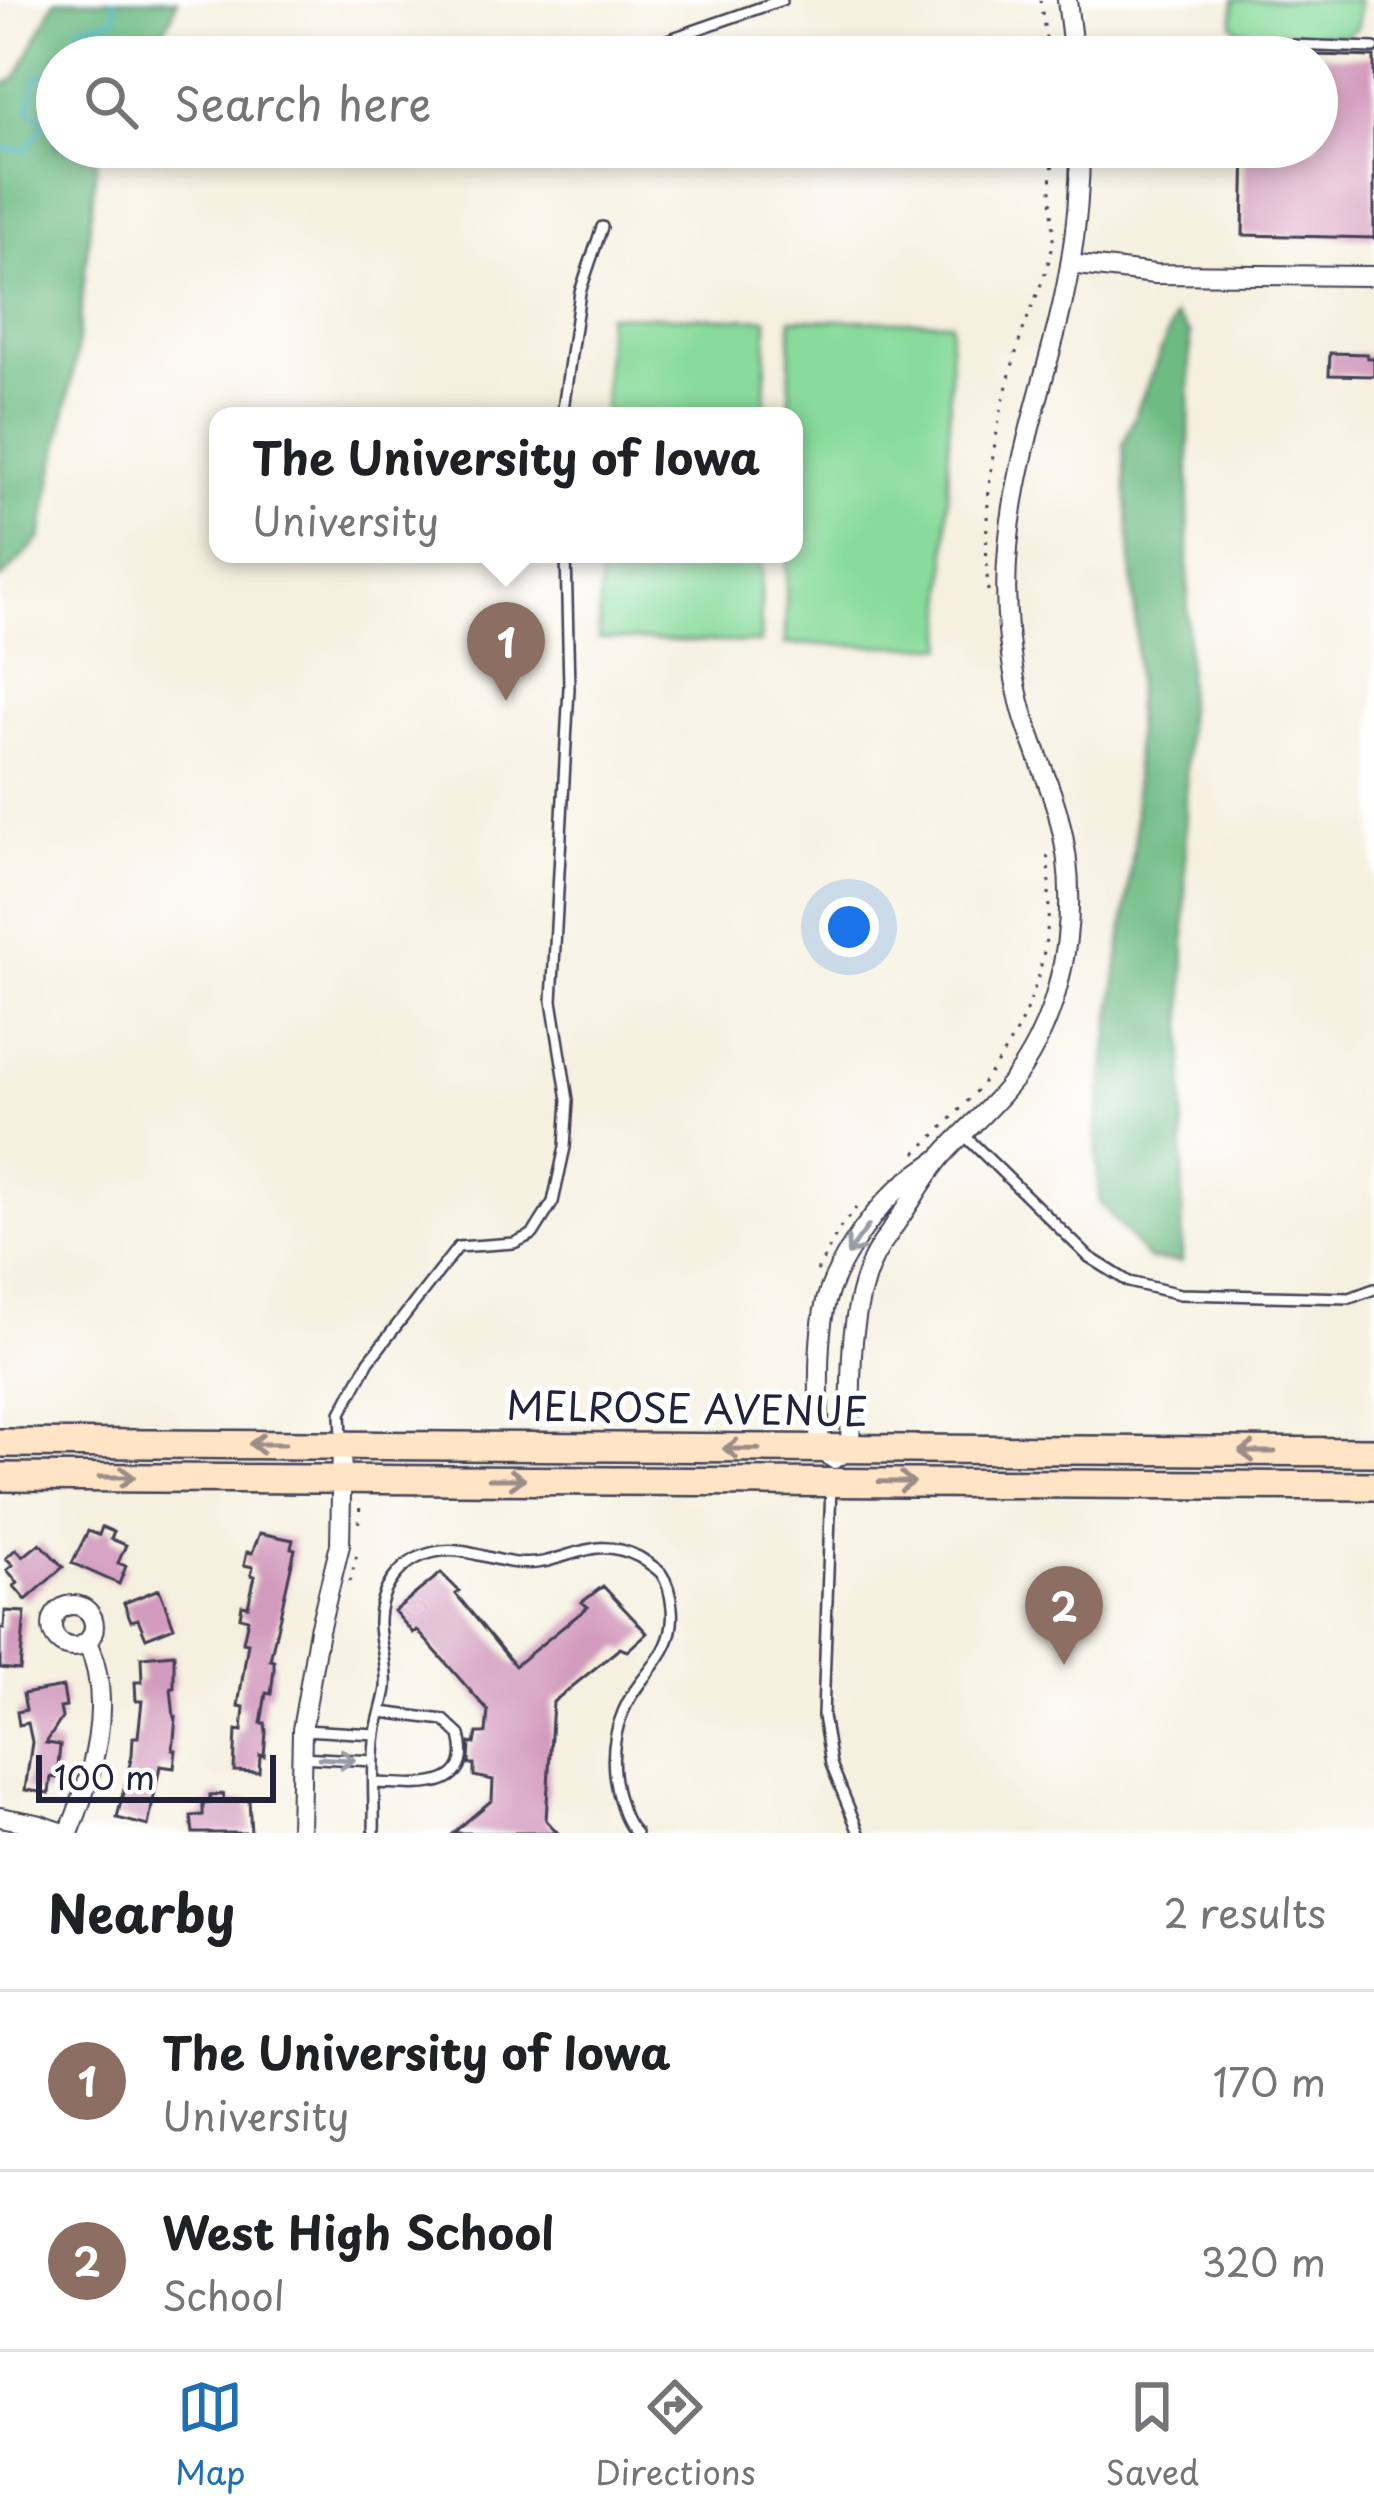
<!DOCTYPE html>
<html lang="en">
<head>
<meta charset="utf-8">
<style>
  :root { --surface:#fff; --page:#f6f6f6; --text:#202124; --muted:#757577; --line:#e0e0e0; --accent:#1f6fb2 }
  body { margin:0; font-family:"Playpen Sans",sans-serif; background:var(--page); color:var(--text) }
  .scale { position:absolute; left:36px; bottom:30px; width:240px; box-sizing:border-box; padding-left:12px; border:6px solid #22223b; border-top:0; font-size:33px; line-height:42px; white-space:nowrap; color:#22223b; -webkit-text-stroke:9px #fff; paint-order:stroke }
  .you { position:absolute; left:849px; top:927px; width:42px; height:42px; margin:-30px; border:9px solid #fff; border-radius:50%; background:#1a73e8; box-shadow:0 0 0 18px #1a73e833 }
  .badge { display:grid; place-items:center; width:78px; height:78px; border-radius:50%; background:var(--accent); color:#fff; font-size:39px; font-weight:700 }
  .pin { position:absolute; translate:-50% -99px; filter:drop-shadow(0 3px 6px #0008) }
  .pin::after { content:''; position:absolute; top:63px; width:42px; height:36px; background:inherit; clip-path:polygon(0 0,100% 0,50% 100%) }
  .popup { position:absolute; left:209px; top:407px; width:594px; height:156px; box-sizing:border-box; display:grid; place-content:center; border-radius:24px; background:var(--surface); filter:drop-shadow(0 3px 9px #0005); font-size:39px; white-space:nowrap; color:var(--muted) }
  .popup b { font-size:45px; color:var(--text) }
  .popup::after { content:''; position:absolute; left:50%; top:100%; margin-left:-24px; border:24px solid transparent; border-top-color:var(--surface) }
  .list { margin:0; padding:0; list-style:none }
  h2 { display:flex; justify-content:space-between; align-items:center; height:156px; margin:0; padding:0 48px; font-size:51px }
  h2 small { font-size:39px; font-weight:400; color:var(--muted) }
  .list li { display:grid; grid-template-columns:78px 1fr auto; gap:36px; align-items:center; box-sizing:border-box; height:180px; padding:0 48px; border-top:3px solid var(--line) }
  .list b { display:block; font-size:45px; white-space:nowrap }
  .list p { margin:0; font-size:39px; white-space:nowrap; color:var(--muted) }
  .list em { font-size:39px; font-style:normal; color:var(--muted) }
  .icon { flex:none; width:66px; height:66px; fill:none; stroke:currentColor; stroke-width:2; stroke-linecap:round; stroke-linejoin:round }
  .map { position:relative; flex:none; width:1374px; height:1833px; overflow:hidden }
  .search { position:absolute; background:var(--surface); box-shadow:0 6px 18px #0003; left:36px; right:36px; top:36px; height:132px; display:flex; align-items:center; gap:30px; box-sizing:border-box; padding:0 42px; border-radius:66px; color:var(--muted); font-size:45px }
  .sheet { height:516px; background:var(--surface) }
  nav { display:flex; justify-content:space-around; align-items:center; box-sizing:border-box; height:168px; border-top:3px solid var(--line); background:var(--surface); font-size:33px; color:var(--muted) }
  nav a { display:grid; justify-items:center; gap:6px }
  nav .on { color:var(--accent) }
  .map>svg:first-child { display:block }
</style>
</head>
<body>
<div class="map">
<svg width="1374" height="1833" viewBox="0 0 1374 1833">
  <rect width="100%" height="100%" fill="#fff"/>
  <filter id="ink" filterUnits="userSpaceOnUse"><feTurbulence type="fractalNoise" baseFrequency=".00833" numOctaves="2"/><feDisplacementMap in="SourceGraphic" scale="24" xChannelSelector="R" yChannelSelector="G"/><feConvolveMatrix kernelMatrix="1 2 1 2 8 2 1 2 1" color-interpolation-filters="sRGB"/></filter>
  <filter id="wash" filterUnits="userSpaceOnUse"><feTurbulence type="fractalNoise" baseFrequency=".004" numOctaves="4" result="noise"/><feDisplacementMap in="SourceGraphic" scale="48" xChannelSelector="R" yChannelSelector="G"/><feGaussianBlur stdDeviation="2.7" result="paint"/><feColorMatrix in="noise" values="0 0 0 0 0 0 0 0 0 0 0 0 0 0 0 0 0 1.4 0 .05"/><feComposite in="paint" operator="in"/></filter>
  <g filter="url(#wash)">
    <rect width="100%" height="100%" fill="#f5f0df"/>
    <path fill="#89db9c" stroke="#567e6c" stroke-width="3" d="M1234,0H1359L1358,27L1348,35L1240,31L1233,24Z
      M607,315L767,319L765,416H604Z
      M791,319L951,322L945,647L785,644L787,554H794V416H789Z
      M601,554H762L760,643L599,639Z"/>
    <path fill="#6ebb84" stroke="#486e60" stroke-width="3" d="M55,0H177L172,16L148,57H57V147H98L76,358L41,538L0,580V87L17,77Z
      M1175,316L1190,334L1182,1262L1149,1260L1099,1202L1096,1132L1135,837L1136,628L1123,445Z"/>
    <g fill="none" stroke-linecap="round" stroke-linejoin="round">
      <path stroke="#4bb7c6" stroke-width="4.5" d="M78,57V27L116,18L114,0
        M0,148L26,150L46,123L29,108L37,77L57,72"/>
    </g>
    <g id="blocks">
      <path fill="#d39bbd" d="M1317,55L1374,57V238L1243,235L1245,147H1317Z
        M1330,353L1367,354V358H1374V376L1329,375Z
        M102,1527L114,1532L111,1539L126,1545L118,1563L126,1566L119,1584L72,1563L88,1531L99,1535Z
        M260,1533L293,1540L291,1548L295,1549L270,1660L274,1661V1669L271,1694L266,1693L261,1723H265L266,1732L264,1756L260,1755L259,1772L234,1771L236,1730L242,1731L244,1707L238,1706L248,1643L243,1642L248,1619L240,1617L242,1605L248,1606L255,1576L251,1575L253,1567L244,1565L247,1552L252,1553Z
        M40,1543L63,1567L26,1600L14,1586L18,1583L7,1570L13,1565L6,1558L16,1549L23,1557Z
        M441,1573L459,1591L456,1594L515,1666L588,1607L582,1602L603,1586L647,1633L627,1651L620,1648L553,1702L546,1820L558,1833H453L492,1800L493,1780L474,1776V1764H469L470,1743L475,1744L477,1733H486L488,1711L417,1630L413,1633L394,1611Z
        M159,1589L174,1627L146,1638L138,1619L131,1621L124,1603Z
        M5,1611L25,1612L20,1670L0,1668V1628L4,1629Z
        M174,1654V1688H171L174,1717H176L173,1750H176L174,1768L160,1766L148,1826L117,1818L132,1755L133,1737H138L142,1701H136L135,1682H142L141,1657Z
        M63,1687L66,1707L60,1708L62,1718L46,1743L60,1745L57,1778L51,1777L49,1793L25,1790L32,1742L28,1723L19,1725L17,1712L26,1710L23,1694Z
        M223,1794V1802L249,1800L251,1833H193L191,1816L203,1815V1804L210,1803V1795Z"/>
    </g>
  </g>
  <g filter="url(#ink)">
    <use href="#blocks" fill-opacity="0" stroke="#424154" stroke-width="3"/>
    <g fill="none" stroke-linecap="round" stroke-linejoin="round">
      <g stroke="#424154" stroke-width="14">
        <path id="service" d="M1238,43L1374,48
          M618,57L782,0
          M562,416L580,292L602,227
          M963,1134L1089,1257L1129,1282L1180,1294L1350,1298L1374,1289
          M342,1439L341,1413L369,1361L458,1247L514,1243L533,1234L553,1202L565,1147L568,1100L552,1001L569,688L566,554
          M831,1485L823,1716L831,1764L859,1833
          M303,1730L376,1734
          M300,1757L374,1761
          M375,1783C413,1784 476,1795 460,1735L444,1720L381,1712
          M374,1833C375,1800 371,1765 376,1733C378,1718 384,1703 386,1688C388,1666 380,1646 379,1625C378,1589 401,1559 435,1552C471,1544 502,1570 543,1562C580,1554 600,1537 639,1557C647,1562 655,1567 661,1573C668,1583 671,1596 672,1608C677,1656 639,1672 623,1712C612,1738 611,1765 617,1792C621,1806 625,1823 636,1833"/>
      </g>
      <g stroke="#424154" stroke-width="22">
        <path id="minor" d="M1067,0L1074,57
          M1070,264L1155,274L1374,276
          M940,1158C926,1169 908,1179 895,1192C867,1219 831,1271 824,1310C816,1355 820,1404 819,1449L834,1459L850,1450C852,1387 846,1320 872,1261C878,1247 888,1236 896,1223C912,1201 925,1176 942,1156C962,1133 986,1113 1005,1090C1030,1062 1049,1022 1058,985C1073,930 1073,869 1058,814C1049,782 1035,751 1025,720C1016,691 1011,660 1008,630C998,520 1030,431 1057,327C1072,268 1080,208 1080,147
          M52 1626a21 21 0 1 1 42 0a21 21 0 1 1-42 0Z
          M0,1817L37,1824L64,1833
          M69,1833C93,1774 115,1703 87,1642
          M300,1833L302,1730L319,1630L340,1545L342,1444"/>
      </g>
      <g stroke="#424154" stroke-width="32">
        <path id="secondary" d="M0,1443L1374,1452
          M0,1477L1374,1486"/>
      </g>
      <path stroke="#424154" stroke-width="3" stroke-dasharray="3 9" stroke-linecap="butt" d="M1040,0L1049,57
        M988,591C982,500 994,423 1021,336C1031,307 1045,279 1052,249C1055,231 1051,211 1051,193C1051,178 1053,162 1054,147
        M916,1153C1012,1065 1060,984 1047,851
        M817,1271L840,1228L856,1208
        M359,1523L360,1502
        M350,1582L358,1550"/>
      <use href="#service" stroke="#fff" stroke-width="9"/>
      <use href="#minor" stroke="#fff" stroke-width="18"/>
      <use href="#secondary" stroke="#ffe4c6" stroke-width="27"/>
    </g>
    <defs><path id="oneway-shaft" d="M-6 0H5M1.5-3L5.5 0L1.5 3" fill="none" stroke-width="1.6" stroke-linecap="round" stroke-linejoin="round" transform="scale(3)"/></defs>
    <g stroke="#9c9ca7">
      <use href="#oneway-shaft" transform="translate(858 1240) rotate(126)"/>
      <use href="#oneway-shaft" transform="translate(337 1759) rotate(3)"/>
    </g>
    <g stroke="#9c8d87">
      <use href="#oneway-shaft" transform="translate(267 1444) rotate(-180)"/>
      <use href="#oneway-shaft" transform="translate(741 1449) rotate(-179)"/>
      <use href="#oneway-shaft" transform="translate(1257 1452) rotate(-180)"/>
      <use href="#oneway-shaft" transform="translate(117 1477)"/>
      <use href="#oneway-shaft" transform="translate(507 1479)"/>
      <use href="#oneway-shaft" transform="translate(897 1482) rotate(1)"/>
    </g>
  </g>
  <g text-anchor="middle" stroke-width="10" stroke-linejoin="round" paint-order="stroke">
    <g font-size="39" fill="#22223b" stroke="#fff">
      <text transform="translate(687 1409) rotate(1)" y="14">MELROSE AVENUE</text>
    </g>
  </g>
</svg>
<div class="scale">100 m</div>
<div class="you"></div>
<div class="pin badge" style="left:506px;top:701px;background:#8d6e63">1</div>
<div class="popup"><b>The University of Iowa</b>University</div>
<div class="pin badge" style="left:1064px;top:1665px;background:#8d6e63">2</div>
<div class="search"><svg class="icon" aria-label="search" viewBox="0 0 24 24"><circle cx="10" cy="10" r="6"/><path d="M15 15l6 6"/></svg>Search here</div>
</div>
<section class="sheet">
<h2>Nearby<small>2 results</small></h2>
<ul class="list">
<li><span class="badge" style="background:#8d6e63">1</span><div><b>The University of Iowa</b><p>University</p></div><em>170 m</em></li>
<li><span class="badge" style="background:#8d6e63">2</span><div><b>West High School</b><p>School</p></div><em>320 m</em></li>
</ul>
</section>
<nav>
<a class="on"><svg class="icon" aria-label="map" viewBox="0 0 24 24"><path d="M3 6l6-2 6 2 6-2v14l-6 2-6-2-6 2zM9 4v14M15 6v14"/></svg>Map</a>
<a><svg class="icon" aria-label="directions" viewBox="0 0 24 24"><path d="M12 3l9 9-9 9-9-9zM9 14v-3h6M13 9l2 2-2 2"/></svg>Directions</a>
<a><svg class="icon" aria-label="saved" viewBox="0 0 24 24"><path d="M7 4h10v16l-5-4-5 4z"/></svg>Saved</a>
</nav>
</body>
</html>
